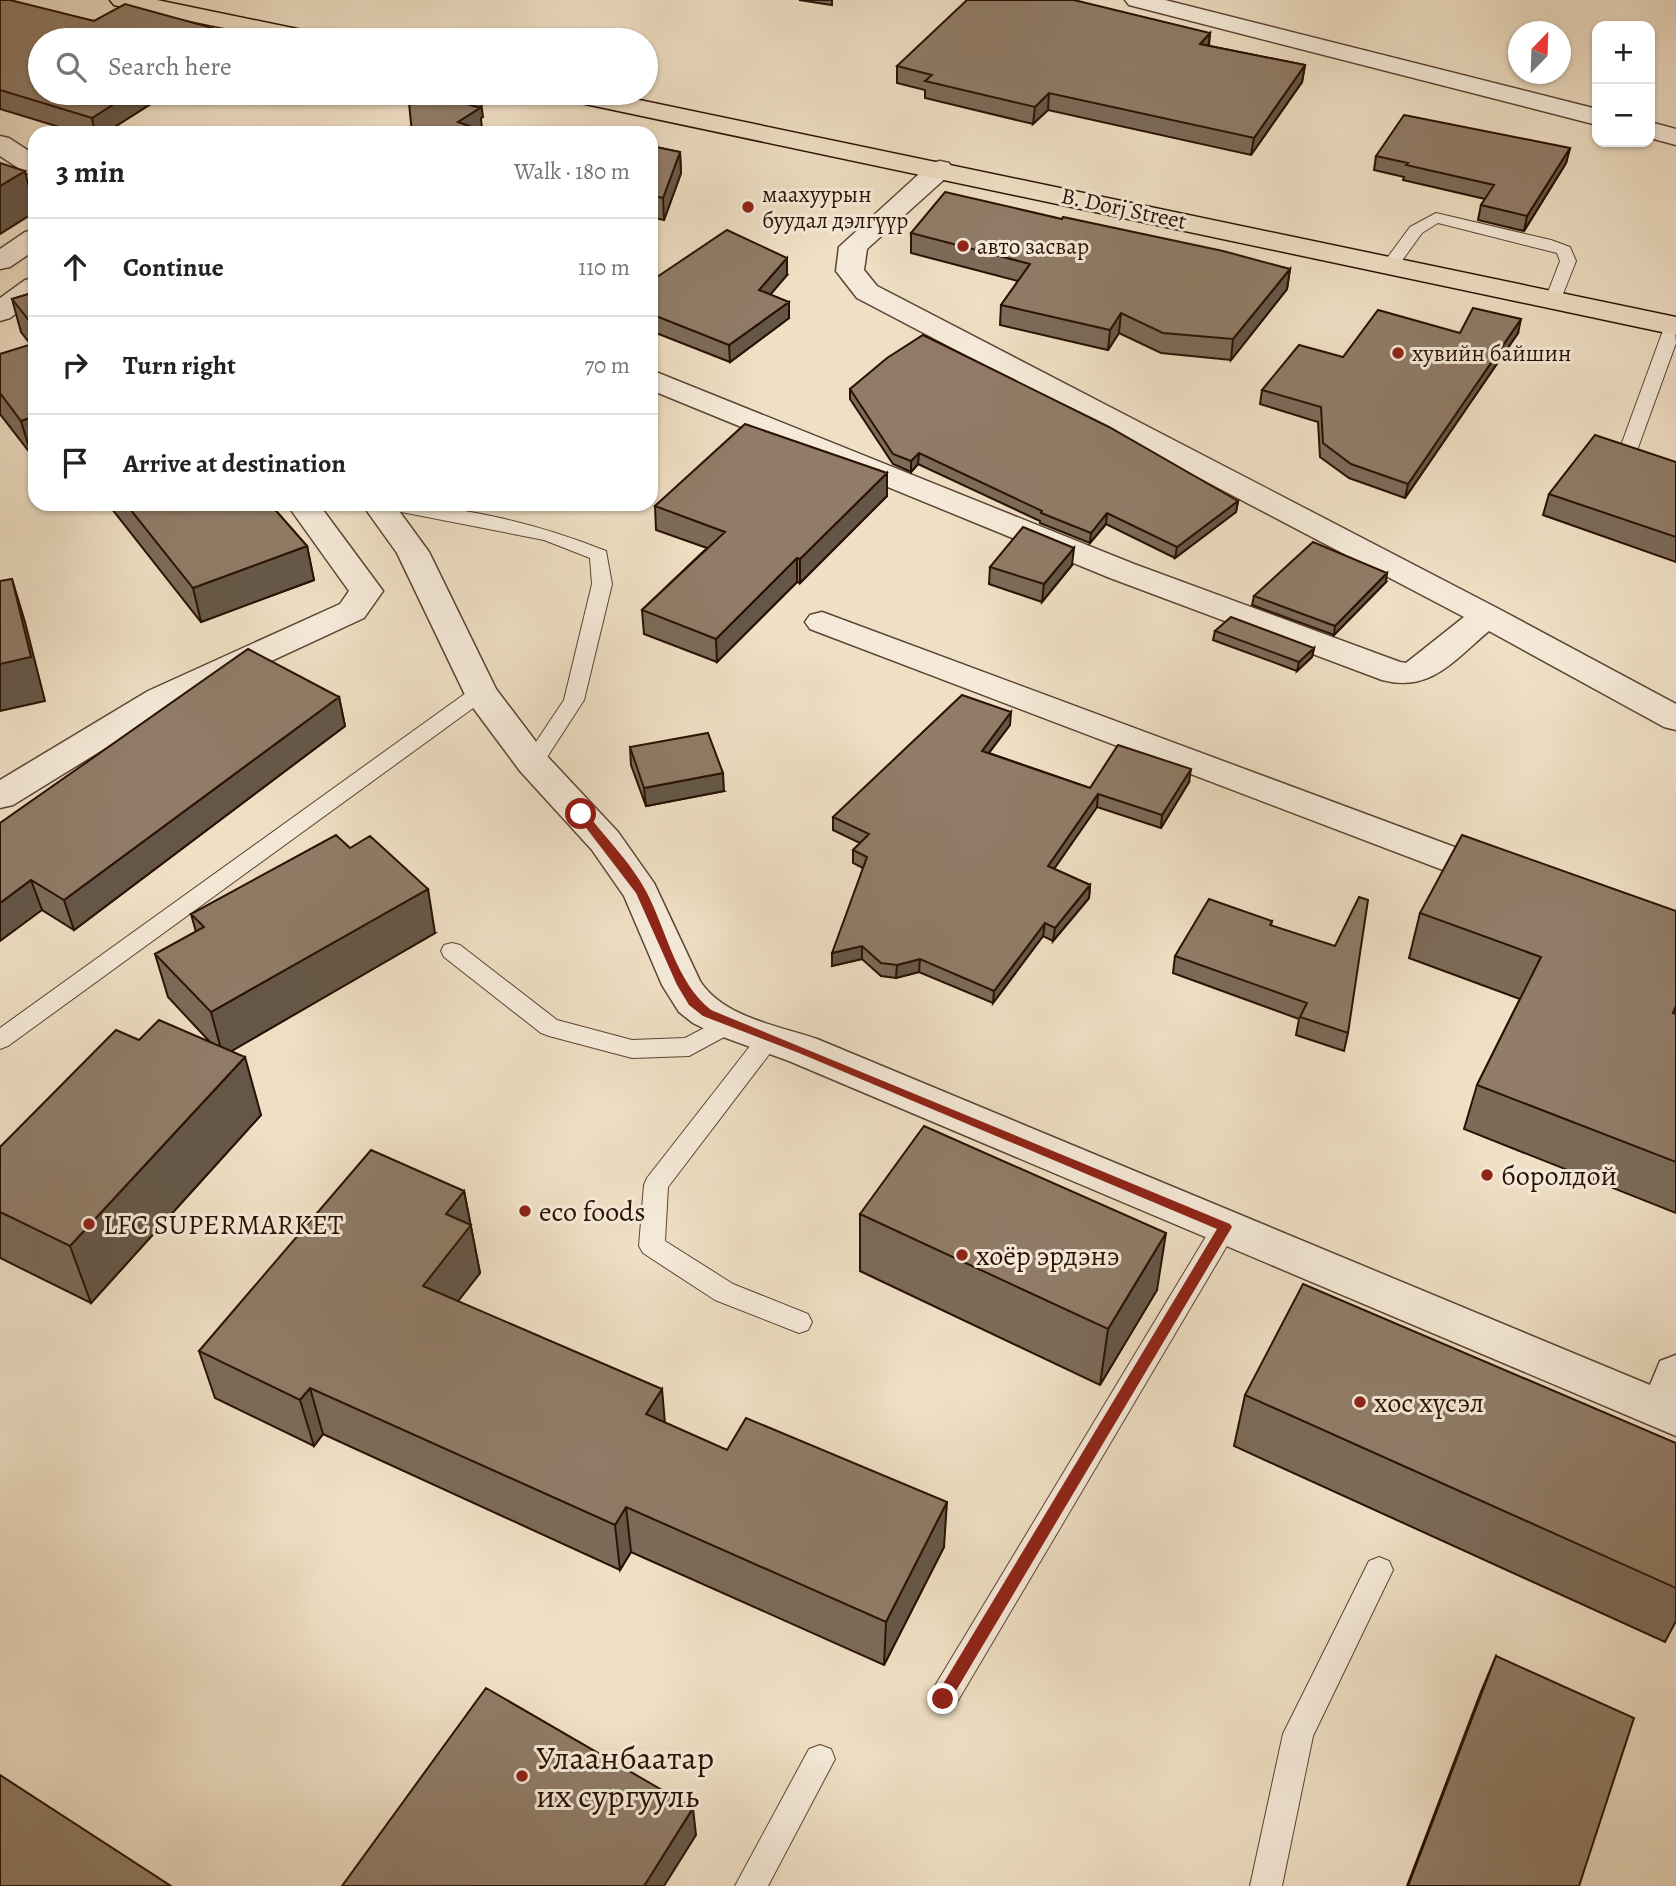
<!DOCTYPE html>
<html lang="en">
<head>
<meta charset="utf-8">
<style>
  :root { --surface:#fff; --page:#f2f2f2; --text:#222; --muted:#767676; --line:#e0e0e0 }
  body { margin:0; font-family:Alegreya,serif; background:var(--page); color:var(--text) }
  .controls { position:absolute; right:21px; top:21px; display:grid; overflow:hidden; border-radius:14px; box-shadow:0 2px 5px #0004 }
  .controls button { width:63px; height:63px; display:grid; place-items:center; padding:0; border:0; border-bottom:2px solid var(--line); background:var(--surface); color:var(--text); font:35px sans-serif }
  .compass { position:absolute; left:1508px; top:21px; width:63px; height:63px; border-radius:50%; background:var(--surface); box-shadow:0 2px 5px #0004; rotate:23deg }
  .stop { position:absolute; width:21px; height:21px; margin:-16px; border:5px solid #8f2418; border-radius:50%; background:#fff }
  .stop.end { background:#8f2418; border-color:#fff; box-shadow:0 2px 7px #0008 }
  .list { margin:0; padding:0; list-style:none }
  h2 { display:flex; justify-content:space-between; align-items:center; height:91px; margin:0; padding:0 28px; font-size:30px }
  h2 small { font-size:23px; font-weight:400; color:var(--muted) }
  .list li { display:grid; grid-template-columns:46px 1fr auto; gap:21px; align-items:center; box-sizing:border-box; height:98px; padding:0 28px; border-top:2px solid var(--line) }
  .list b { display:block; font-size:26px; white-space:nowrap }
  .list em { font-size:23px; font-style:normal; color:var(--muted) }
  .icon { flex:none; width:38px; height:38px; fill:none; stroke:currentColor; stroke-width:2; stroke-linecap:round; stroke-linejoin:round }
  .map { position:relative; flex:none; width:1676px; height:1886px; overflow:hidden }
  .search { position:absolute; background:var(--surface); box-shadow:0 2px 5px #0004; left:28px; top:28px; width:630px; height:77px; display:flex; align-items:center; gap:18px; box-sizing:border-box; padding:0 24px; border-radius:38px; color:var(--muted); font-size:26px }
  .panel { position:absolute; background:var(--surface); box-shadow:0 2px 5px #0004; left:28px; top:126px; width:630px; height:385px; border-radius:21px }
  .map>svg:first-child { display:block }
</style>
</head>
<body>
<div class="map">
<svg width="1676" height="1886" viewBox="0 0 1676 1886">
  <rect width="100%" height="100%" fill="#efdfc4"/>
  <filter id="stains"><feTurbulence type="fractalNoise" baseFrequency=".00286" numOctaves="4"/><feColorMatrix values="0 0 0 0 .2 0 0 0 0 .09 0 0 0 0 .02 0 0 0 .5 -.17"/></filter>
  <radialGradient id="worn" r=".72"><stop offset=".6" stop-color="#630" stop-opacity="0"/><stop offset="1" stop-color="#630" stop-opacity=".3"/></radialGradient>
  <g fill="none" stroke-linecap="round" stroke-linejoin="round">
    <g stroke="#5b4433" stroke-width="2">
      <path id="lane" d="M1436,213L1551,240L1570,247L1576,261L1559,304L1553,305L1545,300L1560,261L1557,253L1438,223L1422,233L1396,269H1384L1382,265L1410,227Z
        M1674,320L1676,343L1635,456L1676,471V483L1619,463L1616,459L1665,325Z
        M382,504C457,504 536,523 606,551L612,584L584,700L540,768H526L522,763L564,700L592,584L590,558L544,540L391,510Z
        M480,686L487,688L490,693L487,698L8,1046L0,1049V1028L473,688Z
        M452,943L460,945L557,1020L632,1040L685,1038L729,1015L737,1018L741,1024L737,1030L689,1056L632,1058L549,1036L541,1033L444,957L441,951L444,945Z
        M769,1029L777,1032L781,1038L777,1044L668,1187L665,1241L733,1284L808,1314L812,1322L808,1330L799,1333L715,1300L643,1253L639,1246L644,1185L647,1178L761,1032Z
        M1225,1217L1234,1220L1238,1227L1234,1234L953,1709L943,1713L933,1709L928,1699L933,1689L1216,1220Z
        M1379,1557L1389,1561L1393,1570L1313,1736L1282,1886H1250L1283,1734L1369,1561Z
        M820,1745L831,1749L835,1759L768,1886H735L809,1749Z"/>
    </g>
    <g stroke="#5b4433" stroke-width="3">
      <path id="street" d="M1125,0H1165L1597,109V125L1129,5Z
        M1650,122L1676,129V145L1650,138Z
        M0,136L9,138L35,155V175L26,173L0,156Z
        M940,161L949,163L953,169L949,175L867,249L864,270L877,286L1499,609L1676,704V730L1664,727L1489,631C1454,660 1431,693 1382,680L1110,578L651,390V370L1134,564L1400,662L1406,663L1464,617L857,298L836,271L839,247L931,163Z
        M35,230V250L10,267L0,269V249L25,232Z
        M35,278V299L10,318L0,321V298L25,280Z
        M291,504H323V510L383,591L364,618L172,707L13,805L0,808V780L148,691L340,604L349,591L291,510Z
        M362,504H394L429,552L496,689L546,755L618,832L654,883L700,981C723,1017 778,1026 817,1039L1650,1385L1660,1361L1676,1355V1436L789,1061L715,1034L693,1023L679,1012L662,985L624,896L592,850L520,771L468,701L397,553Z
        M822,612L1511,868L1517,877L1511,886L1498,890L1485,886L810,629L805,622L810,615Z"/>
    </g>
    <g stroke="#2a1103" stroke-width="3">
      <path id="primary" d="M110,0H157L317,33L326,35L329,40H283L122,7L114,5Z
        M558,93H606L1676,317V335L571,101L562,98Z"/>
    </g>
    <use href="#lane" fill="#f5ead9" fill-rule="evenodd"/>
    <use href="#street" fill="#f5ead9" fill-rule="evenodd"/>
    <use href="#primary" fill="#efdfc4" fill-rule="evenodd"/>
  </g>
  <path fill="#7c6b59" stroke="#2a1103" stroke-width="2" d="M0,0L94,21L227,32L228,40H40V93H168L105,133H79L0,109Z
    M799,0H832V5Z
    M1210,33L1209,46L1305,65L1302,82L1251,155L1048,110L1033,124L925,98V90L897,83V66Z
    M651,146L680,152L681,173L664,220L651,217Z
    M1570,148L1566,163L1524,231L1478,220L1481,205L1485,199L1403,180L1404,177L1374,170L1376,156Z
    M1062,219L1290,269L1287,289L1231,360L1161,353L1119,333L1108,350L1000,325L1001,305L1018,281L911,253V233Z
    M787,275L770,294L789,318L730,362L651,331V281Z
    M35,292V453L31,454L0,414V354L31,345L21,332L12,299Z
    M1460,333H1518L1405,498L1349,478L1320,457L1318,422L1260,404L1262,390L1343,357Z
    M850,389L1238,501L1236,512L1175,558L1106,524L1090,543L1040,523V521L918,464L911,472L893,464L850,399Z
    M1676,462V562L1543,515L1549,494Z
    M887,473V496L800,583L797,582L717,662L644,634L642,610L707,548L656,530L655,506Z
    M108,504H270L307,546L314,580L201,622Z
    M1072,565L1042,602L989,584L990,567Z
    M1386,582L1334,635L1252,605L1254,596Z
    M1215,631L1314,648L1312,657L1297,671L1213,640Z
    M339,697L345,726L74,930L42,910L0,823Z
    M1010,725L989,753L1090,788L1189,782L1161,828L1097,807L1054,869L1090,885L1089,898L1053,941L1043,936L993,1003L919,972L896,978L881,976L862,959L832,966L863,868L853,863V850L860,843L833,830V817Z
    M630,747L724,791L646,806L631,765Z
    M1676,911V1213L1464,1129L1477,1085L1520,999L1409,958L1420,913Z
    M191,914L435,933L231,1051L261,1115L91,1303L0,1258V1147L139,1040L210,1042L168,997L155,954L196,932Z
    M1272,921L1271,925L1348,1033L1344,1051L1296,1035L1299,1019L1173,973L1175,956Z
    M464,1191L480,1273L458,1301L665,1423L944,1547L884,1665L631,1552L620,1570L323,1434L314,1446L215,1398L199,1351Z
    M860,1214L1157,1290L1100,1385L860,1271Z
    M1245,1395L1676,1443V1621L1665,1642L1234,1446Z
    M1496,1656L1579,1886H1407L1480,1694Z"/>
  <path fill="#655748" stroke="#2a1103" stroke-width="2" d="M227,32L228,40H214Z
    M1210,33L1208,49L1200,44Z
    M1305,65L1302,82L1251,155L1254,138Z
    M131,93H168L105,133H95L92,118Z
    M1049,93L1048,110L1033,124L1035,107Z
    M480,95L483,117L481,118L482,130L477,133L458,122L467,104Z
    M1570,148L1566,163L1524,231L1527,216Z
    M680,152L681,173L664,220L663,198Z
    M25,171L35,212L0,234V186Z
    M787,258V275L760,307L759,290Z
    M1290,269L1287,289L1231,360L1233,339Z
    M789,302V318L730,362L729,345Z
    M1121,313L1119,333L1108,350L1110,330Z
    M1521,319L1518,333L1405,498L1408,484Z
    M35,416V453L31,454L21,421Z
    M919,453L918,464L911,472V461Z
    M887,473V496L800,583V559Z
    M1238,501L1236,512L1175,558L1177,547Z
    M1107,513L1106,524L1090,543L1091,533Z
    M307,546L314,580L201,622L193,588Z
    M1074,548L1072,565L1042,602L1044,584Z
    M797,558V582L717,662L716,639Z
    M1387,573L1386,582L1334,635L1335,626Z
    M12,579L25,622L45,701L0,711V664Z
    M1314,648L1312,657L1297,671L1299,662Z
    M339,697L345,726L74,930L64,900Z
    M1011,712L1010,725L981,763L982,751Z
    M1191,769L1189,782L1161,828L1162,815Z
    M723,773L724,791L646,806L644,788Z
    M1098,794L1097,807L1047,879L1048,866Z
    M31,880L42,910L0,941V903Z
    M1090,885L1089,898L1053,941L1055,928Z
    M428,889L435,933L223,1056L211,1012Z
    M1045,923L1043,936L993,1003L994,991Z
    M862,946V959L832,966V953Z
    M920,959L919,972L896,978L897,965Z
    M245,1057L261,1115L91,1303L70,1246Z
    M464,1191L480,1273L433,1333L423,1286L446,1214Z
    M1166,1233L1157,1290L1100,1385L1108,1329Z
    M310,1388L323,1434L314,1446L300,1400Z
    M662,1389L666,1435L646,1414Z
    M947,1502L944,1547L884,1665L886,1622Z
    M626,1507L631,1552L620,1570L615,1525Z
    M693,1808L696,1835L664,1886H644Z"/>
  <path fill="#907c67" stroke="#2a1103" stroke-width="2" d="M0,0H10L94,21L125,4L227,32L214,40H40V93H131L92,118L0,90Z
    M967,0H1074L1210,33L1200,44L1305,65L1254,138L1049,93L1035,107L925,81L932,75L897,66Z
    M408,93H473L480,95L467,104L480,108L458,122L488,133H412Z
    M1404,115L1570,148L1527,216L1481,205L1494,185L1406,165L1408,163L1376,156Z
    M651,146L680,152L663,198L651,195Z
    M0,163L25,171L0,186Z
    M945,192L1062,219L1063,217L1223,251L1290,269L1233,339L1163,333L1121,313L1110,330L1001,305L1030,264L911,233Z
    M727,230L787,258L759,290L789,302L729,345L651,314V281Z
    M35,292V328L12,299Z
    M1473,308L1521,319L1408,484L1351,464L1323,443L1321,407L1262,390L1299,345L1343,357L1378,310L1460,333Z
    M923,335L1109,427L1238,501L1177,547L1107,513L1091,533L1041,513L1042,511L919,453L911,461L893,454L850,389L887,358Z
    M35,343V416L21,421L0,393V354Z
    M745,424L887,473L800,559L797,558L716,639L642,610L725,532L655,506Z
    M1595,435L1676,462V537L1549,494Z
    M126,504H270L307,546L193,588Z
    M1023,527L1074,548L1044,584L990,567Z
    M1313,542L1387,573L1335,626L1254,596Z
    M12,579L31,657L0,664V581Z
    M1231,617L1314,648L1299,662L1215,631Z
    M248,649L339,697L64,900L31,880L0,903V823Z
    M962,695L1011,712L982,751L1090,788L1118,745L1191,769L1162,815L1098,794L1048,866L1090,885L1055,928L1045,923L994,991L920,959L897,965L881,963L862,946L832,953L867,857L853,850L869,834L833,817Z
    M708,733L723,773L644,788L630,747Z
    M336,835L350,848L370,836L428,889L211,1012L155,954L204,927L191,914Z
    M1462,835L1676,911V1006L1673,1013L1676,1014V1162L1477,1085L1541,957L1420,913Z
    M1359,897L1368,900L1348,1033L1300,1017L1307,1003L1175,956L1209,899L1272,921L1270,925L1335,946Z
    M159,1020L245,1057L70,1246L0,1212V1147L116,1030L139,1040Z
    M924,1126L1166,1233L1108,1329L860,1214Z
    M371,1150L464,1191L446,1214L471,1225L423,1286L662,1389L646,1414L727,1450L746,1418L947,1502L886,1622L626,1507L615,1525L310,1388L300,1400L199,1351Z
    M1303,1284L1676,1443V1588L1245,1395Z
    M1496,1656L1634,1718L1579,1886H1408Z
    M486,1688L693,1808L644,1886H342Z
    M0,1775L171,1886H0Z"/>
  <path fill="#8f2418" d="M581,810L585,811C604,836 633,865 647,893C667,932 676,982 711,1010L1230,1224L1232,1227L948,1704H937L935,1699L937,1694L1217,1229L799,1053L703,1016L689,1005L677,985L636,893L577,816L576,814Z"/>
  <g fill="#8f2418" stroke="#f5ead9" stroke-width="2.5">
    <circle cx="748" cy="207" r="7"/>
    <circle cx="963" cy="246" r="7"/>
    <circle cx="1398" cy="353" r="7"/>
    <circle cx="1487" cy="1175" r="7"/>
    <circle cx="525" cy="1211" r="7"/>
    <circle cx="89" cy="1224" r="7"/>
    <circle cx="962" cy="1255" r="7"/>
    <circle cx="1360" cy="1402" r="7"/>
    <circle cx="522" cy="1776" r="7"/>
  </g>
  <g text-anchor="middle" stroke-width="6" stroke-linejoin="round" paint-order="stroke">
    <g font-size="23" fill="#2a1103" stroke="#f5ead9" text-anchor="start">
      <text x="762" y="202">маахуурын<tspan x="762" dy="26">буудал дэлгүүр</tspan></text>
      <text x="977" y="254">авто засвар</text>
      <text x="1412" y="361">хувийн байшин</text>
    </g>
    <g font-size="23" fill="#2a1103" stroke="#f5ead9">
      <text transform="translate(1124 208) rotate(12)" y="8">B. Dorj Street</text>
    </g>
    <g font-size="28" fill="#2a1103" stroke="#f5ead9" text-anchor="start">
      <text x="1501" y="1185">боролдой</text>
      <text x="539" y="1221">eco foods</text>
      <text x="103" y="1234">LFC SUPERMARKET</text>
      <text x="976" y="1265">хоёр эрдэнэ</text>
      <text x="1374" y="1412">хос хүсэл</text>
    </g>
    <g font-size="33" fill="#2a1103" stroke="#f5ead9" text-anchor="start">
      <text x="536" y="1769">Улаанбаатар<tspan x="536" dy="38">их сургууль</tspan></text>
    </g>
  </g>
  <rect width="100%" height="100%" filter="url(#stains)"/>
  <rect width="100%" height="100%" fill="url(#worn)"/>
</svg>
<div class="controls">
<button>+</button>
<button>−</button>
</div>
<svg class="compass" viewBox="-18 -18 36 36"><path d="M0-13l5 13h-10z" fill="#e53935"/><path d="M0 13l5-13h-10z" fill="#767676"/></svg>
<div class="stop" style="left:581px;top:814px"></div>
<div class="stop end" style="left:943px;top:1699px"></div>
<div class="search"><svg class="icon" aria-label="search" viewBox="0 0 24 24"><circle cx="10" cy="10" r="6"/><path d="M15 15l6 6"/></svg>Search here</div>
<section class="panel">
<h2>3 min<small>Walk · 180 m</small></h2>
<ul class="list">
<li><svg class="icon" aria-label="ahead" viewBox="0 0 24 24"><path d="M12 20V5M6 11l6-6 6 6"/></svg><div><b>Continue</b></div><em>110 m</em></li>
<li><svg class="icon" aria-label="right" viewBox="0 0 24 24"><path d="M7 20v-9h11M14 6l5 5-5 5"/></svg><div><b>Turn right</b></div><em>70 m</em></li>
<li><svg class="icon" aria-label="arrive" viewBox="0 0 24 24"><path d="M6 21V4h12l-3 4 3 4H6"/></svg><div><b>Arrive at destination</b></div></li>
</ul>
</section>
</div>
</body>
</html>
